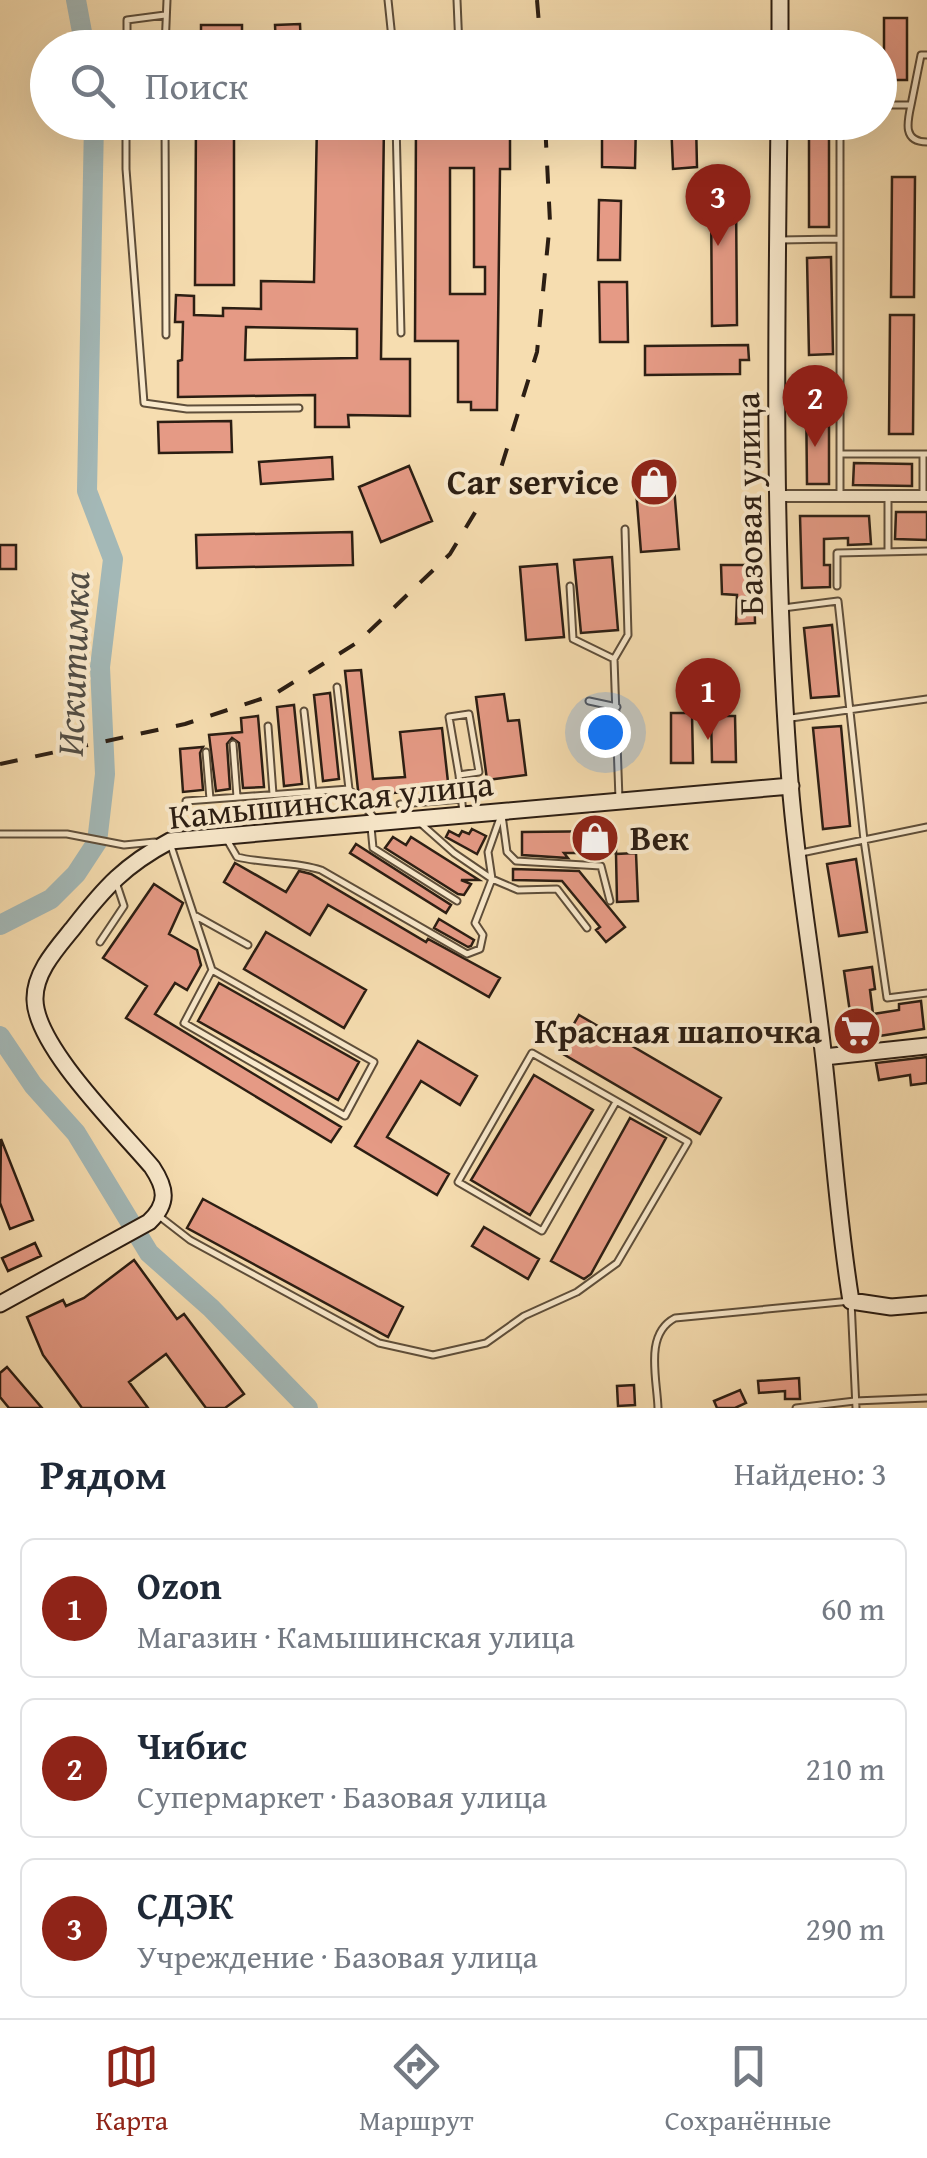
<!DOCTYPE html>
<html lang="ru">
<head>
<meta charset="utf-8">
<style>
  :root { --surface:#fff; --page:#f2f2f3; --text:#1f2937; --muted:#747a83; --line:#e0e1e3; --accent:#8f2418 }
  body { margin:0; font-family:"Gentium Book Plus",serif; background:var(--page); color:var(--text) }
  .you { position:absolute; left:605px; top:732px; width:35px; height:35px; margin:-25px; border:8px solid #fff; border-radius:50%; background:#1a73e8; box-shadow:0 0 0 15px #1a73e833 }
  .badge { display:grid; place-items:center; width:65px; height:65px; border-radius:50%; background:var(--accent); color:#fff; font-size:32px; font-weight:700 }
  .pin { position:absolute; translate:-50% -82px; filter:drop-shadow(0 2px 5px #0008) }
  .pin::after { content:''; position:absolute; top:52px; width:35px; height:30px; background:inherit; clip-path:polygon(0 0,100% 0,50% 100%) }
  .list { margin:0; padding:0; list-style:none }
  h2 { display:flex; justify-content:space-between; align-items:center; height:130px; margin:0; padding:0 40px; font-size:42px }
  h2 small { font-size:32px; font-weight:400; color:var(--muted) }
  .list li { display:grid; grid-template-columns:65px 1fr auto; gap:30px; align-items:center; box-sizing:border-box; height:140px; margin:0 20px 20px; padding:0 20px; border:2px solid var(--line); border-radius:15px }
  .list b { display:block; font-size:38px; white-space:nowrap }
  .list p { margin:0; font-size:32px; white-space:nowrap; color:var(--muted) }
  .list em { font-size:32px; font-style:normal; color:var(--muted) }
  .icon { flex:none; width:55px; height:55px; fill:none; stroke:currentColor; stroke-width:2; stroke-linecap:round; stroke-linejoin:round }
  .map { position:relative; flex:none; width:927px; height:1408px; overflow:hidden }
  .search { position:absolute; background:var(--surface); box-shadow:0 10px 40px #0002; left:30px; right:30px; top:30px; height:110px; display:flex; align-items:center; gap:25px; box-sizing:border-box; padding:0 35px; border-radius:55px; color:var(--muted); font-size:38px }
  .sheet { height:610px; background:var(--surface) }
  nav { display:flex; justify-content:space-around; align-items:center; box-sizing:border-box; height:140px; border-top:2px solid var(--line); background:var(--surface); font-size:28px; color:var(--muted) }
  nav a { display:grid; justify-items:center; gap:5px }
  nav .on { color:var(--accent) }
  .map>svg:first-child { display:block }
</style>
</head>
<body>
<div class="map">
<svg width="927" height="1408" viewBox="0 0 927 1408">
  <rect width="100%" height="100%" fill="#f6ddb0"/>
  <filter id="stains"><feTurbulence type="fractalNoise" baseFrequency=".002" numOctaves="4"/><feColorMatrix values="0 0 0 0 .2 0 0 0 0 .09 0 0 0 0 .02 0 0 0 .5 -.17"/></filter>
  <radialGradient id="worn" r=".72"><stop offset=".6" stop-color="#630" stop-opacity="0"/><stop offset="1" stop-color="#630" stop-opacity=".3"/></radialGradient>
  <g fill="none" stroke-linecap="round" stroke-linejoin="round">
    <path stroke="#a3b8b7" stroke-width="20" d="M76,0L85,48
      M0,925L51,899L76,874L97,842L105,774L100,667L113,559L87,491L94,122
      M0,1036L33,1085L76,1133L149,1253L211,1308L308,1408"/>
  </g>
  <path fill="#e59a85" stroke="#2c1e13" stroke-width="2.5" fill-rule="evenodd" d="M884,18H907V80H884Z
    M300,24L301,47L276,48L275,25Z
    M201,25H242V39H201Z
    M196,122H234V285H195Z
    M317,122H384L381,359H410V416L348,415L349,427H315V395L178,397V361L182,360L183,322H175L176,295L194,296V315L223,316V308L261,309V281L314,282ZM246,327L357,329V358L245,360Z
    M416,122H510V169H500L497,410H471V402H458V341H415ZM450,168H474V267H485V294H450Z
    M602,122H636L635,168L602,167Z
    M671,122H696L697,167L673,169Z
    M809,133H829V227H809Z
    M892,177H915L914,297H891Z
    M711,195H736L737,325L712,326Z
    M599,200L621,201L620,260H598Z
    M831,257L833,354L809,355L807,258Z
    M599,282H627L628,342H600Z
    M890,315H914L913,434H889Z
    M748,345L749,360H740V374L645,375V346Z
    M806,390H829V484H807Z
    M231,421L232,452L159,453L158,422Z
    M332,457L333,479L261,484L259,462Z
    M854,463L912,464V486L853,485Z
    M409,466L432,521L381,542L359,487Z
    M673,474L679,549L641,552L635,477Z
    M896,512H927V540L895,539Z
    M800,516H869L871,544L848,545V538L824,539V565H830V587L802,588Z
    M352,532L353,565L197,568L196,535Z
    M0,545H16V569H0Z
    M612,557L618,630L581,633L574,560Z
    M557,564L564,637L526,640L520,567Z
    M721,565H758L760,577H754L755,623L736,624L737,595L722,594Z
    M832,625L839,696L811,698L804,628Z
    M361,670L373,779L405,777L400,732L442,728L448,782L406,787V792L363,795L358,790L345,671Z
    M330,693L339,779L323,781L314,695Z
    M504,694L508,721L519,720L526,775L487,780L476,697Z
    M294,705L302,784L284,786L277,707Z
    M671,713H692L693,763H671Z
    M258,716L264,787L243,788L239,743L232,738L227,744L230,789L216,791L209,735L242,732L241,718Z
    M711,716H735L736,762H712Z
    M841,726L850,826L823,829L813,728Z
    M203,747L200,753L203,790L183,792L180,749Z
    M472,829L486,836L477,854L446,837L449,831L459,836L462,831L469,834Z
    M616,831V853H564L568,858L522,855V832Z
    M393,837L406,845L411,837L479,880H461L471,884L464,895L458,894L385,848Z
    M356,844L451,905L446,913L350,853Z
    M636,853L638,901L617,902L616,854Z
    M856,859L867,932L839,936L827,864Z
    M235,863L286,892L299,871L311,874L426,942L428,939L500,978L489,997L328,905L310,935L224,882Z
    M513,869L579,871L625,927L606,942L596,930L600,927L562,881L513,880Z
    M154,884L183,903L169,934L197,950L201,965L187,990L175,983L155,1014L341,1127L331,1142L126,1018L147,986L103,958Z
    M439,919L474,940L471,946L468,947L434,928Z
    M266,932L366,990L344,1028L244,969Z
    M872,967L875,989L870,990L873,1014L899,1010V1004L921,1001L924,1029L854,1040L844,971Z
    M219,983L359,1062L338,1100L198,1021Z
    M579,1015L721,1098L700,1134L558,1051Z
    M418,1041L477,1076L460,1105L421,1081L387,1137L449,1174L437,1195L355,1146Z
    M927,1057V1083L911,1085L910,1075L879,1080L876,1063Z
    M534,1075L593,1110L530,1215L471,1180Z
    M630,1118L666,1138L591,1274L584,1279L551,1261Z
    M1,1139L33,1220L10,1229L0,1203Z
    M203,1199L403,1307L388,1337L187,1228Z
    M484,1227L539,1259L528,1279L472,1246Z
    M35,1243L41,1256L8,1271L2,1258Z
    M134,1260L177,1319L184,1314L244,1394L225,1408H206L166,1354L129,1382L148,1408H82L43,1355L27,1317L63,1300L66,1306L84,1298Z
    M7,1367L42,1408H9L0,1397V1373Z
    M799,1378L800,1399H785V1391L759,1393L758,1381Z
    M634,1385L635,1405L618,1406L617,1386Z
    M740,1390L746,1403L735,1408H717L714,1401Z"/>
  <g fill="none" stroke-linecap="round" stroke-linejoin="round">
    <g stroke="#5e4e3a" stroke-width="9">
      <path id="lane" d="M388,0L393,48
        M457,0L459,48
        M127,48V20L165,15
        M165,48L167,0
        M880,105H911L921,55H927
        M911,105C907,123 903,142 927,142
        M126,122V169L144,403L187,409L299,408
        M165,122L166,335
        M396,122L401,333
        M840,122V496
        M780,240L838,239
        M840,454H927
        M923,454V496
        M888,499V551
        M570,586L573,639L614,659
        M837,586V553L927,551
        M783,608L838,601L864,840L887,998L927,993
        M337,687L349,789
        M589,701L617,707
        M304,711L313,791
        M791,718L927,699
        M268,726L273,794
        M233,744L237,797
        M206,752L210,799
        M459,775L449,717L469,714L479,772L459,775L463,813
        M619,799L614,659L628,635L625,529
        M186,801L349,789L377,821
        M400,804L462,799
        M501,815L488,852L492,879L518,890L557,889L587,928
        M502,815L507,852L516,861L601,866L610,901
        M371,827L373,848L457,901
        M0,834H67L124,845L155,842
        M226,838L237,857C265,864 294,861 321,870L467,954L480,949L483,935L475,923L492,879L454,853L419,822
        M170,843L212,970L374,1062L345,1116L184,1023L212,970
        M801,853L927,827
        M196,916L248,945
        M100,942L124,906L116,882
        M159,1216L190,1240L379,1343L433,1355L486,1343L524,1316L577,1292L617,1263L688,1142L532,1053L458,1182L542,1231L616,1102
        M658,1408C657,1378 644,1334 675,1318L851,1301L856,1408
        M796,1408L855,1401L927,1398"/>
    </g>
    <g stroke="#5e4e3a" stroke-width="14">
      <path id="street" d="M778,496H927"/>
    </g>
    <g stroke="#2c1e13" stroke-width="19">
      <path id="secondary" d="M780,48V0
        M779,122C776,342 773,562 790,782C797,875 814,967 824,1060C833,1141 838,1221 851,1301L891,1307L927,1304
        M824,1057L927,1046
        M0,1304L149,1222C169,1203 166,1188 152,1167C120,1129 36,1047 35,1000C34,972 58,947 74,927C105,887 125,865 170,841L791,786"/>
    </g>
    <use href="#lane" stroke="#f9e9cc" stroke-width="5"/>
    <use href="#street" stroke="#f9e9cc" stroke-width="10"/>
    <use href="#secondary" stroke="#f9e9cc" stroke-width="15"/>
    <path stroke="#2c1e13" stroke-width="4" stroke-dasharray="18 18" stroke-linecap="butt" d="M537,0L541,48
      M0,764L185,724L273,695L358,642L450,554L500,471L537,352L550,222L545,122"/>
  </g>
  <defs>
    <g id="shop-disc" transform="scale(2.5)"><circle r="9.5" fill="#8f2418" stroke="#f9e9cc"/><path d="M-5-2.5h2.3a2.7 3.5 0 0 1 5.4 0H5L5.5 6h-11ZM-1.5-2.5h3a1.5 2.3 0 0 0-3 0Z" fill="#fff"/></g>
    <g id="supermarket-disc" transform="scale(2.5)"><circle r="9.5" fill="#8f2418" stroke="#f9e9cc"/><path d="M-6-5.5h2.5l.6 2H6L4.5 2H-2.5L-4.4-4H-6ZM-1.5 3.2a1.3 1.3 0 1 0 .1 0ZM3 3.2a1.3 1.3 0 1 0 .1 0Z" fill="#fff"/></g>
  </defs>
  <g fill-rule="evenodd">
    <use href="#shop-disc" x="654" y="482"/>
    <use href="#shop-disc" x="595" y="838"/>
    <use href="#supermarket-disc" x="857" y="1031"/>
  </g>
  <g text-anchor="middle" stroke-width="8" stroke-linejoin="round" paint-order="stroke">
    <g font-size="35" font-weight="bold" fill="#2c1e13" stroke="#f9e9cc" text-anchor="end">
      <text x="619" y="494">Car service</text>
      <text x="630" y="850" text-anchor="start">Век</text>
      <text x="822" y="1043">Красная шапочка</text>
    </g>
    <g font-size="35" fill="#2c1e13" stroke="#f9e9cc">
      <text transform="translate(749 504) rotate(-91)" y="12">Базовая улица</text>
      <text transform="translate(331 800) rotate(-6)" y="12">Камышинская улица</text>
    </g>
    <g font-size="38" font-style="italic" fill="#504c44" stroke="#f9e9cc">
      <text transform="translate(73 664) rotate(-88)" y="13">Искитимка</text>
    </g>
  </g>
  <rect width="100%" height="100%" filter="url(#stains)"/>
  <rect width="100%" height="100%" fill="url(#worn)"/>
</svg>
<div class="you"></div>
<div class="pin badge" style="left:708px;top:740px">1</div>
<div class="pin badge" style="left:815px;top:447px">2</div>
<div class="pin badge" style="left:718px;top:246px">3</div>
<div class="search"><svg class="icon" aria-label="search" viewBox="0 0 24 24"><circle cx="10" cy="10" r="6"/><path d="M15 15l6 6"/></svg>Поиск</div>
</div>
<section class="sheet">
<h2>Рядом<small>Найдено: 3</small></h2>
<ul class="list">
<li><span class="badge">1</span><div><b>Ozon</b><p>Магазин · Камышинская улица</p></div><em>60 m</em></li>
<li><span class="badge">2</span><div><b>Чибис</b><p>Супермаркет · Базовая улица</p></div><em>210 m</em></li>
<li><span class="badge">3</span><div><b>СДЭК</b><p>Учреждение · Базовая улица</p></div><em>290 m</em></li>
</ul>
</section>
<nav>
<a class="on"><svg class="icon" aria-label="map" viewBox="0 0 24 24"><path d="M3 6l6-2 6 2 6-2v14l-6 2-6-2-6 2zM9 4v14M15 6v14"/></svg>Карта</a>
<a><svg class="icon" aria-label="directions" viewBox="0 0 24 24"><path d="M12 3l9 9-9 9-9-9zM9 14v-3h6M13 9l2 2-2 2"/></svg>Маршрут</a>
<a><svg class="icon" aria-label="saved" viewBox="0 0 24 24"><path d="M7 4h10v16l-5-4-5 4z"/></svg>Сохранённые</a>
</nav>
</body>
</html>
